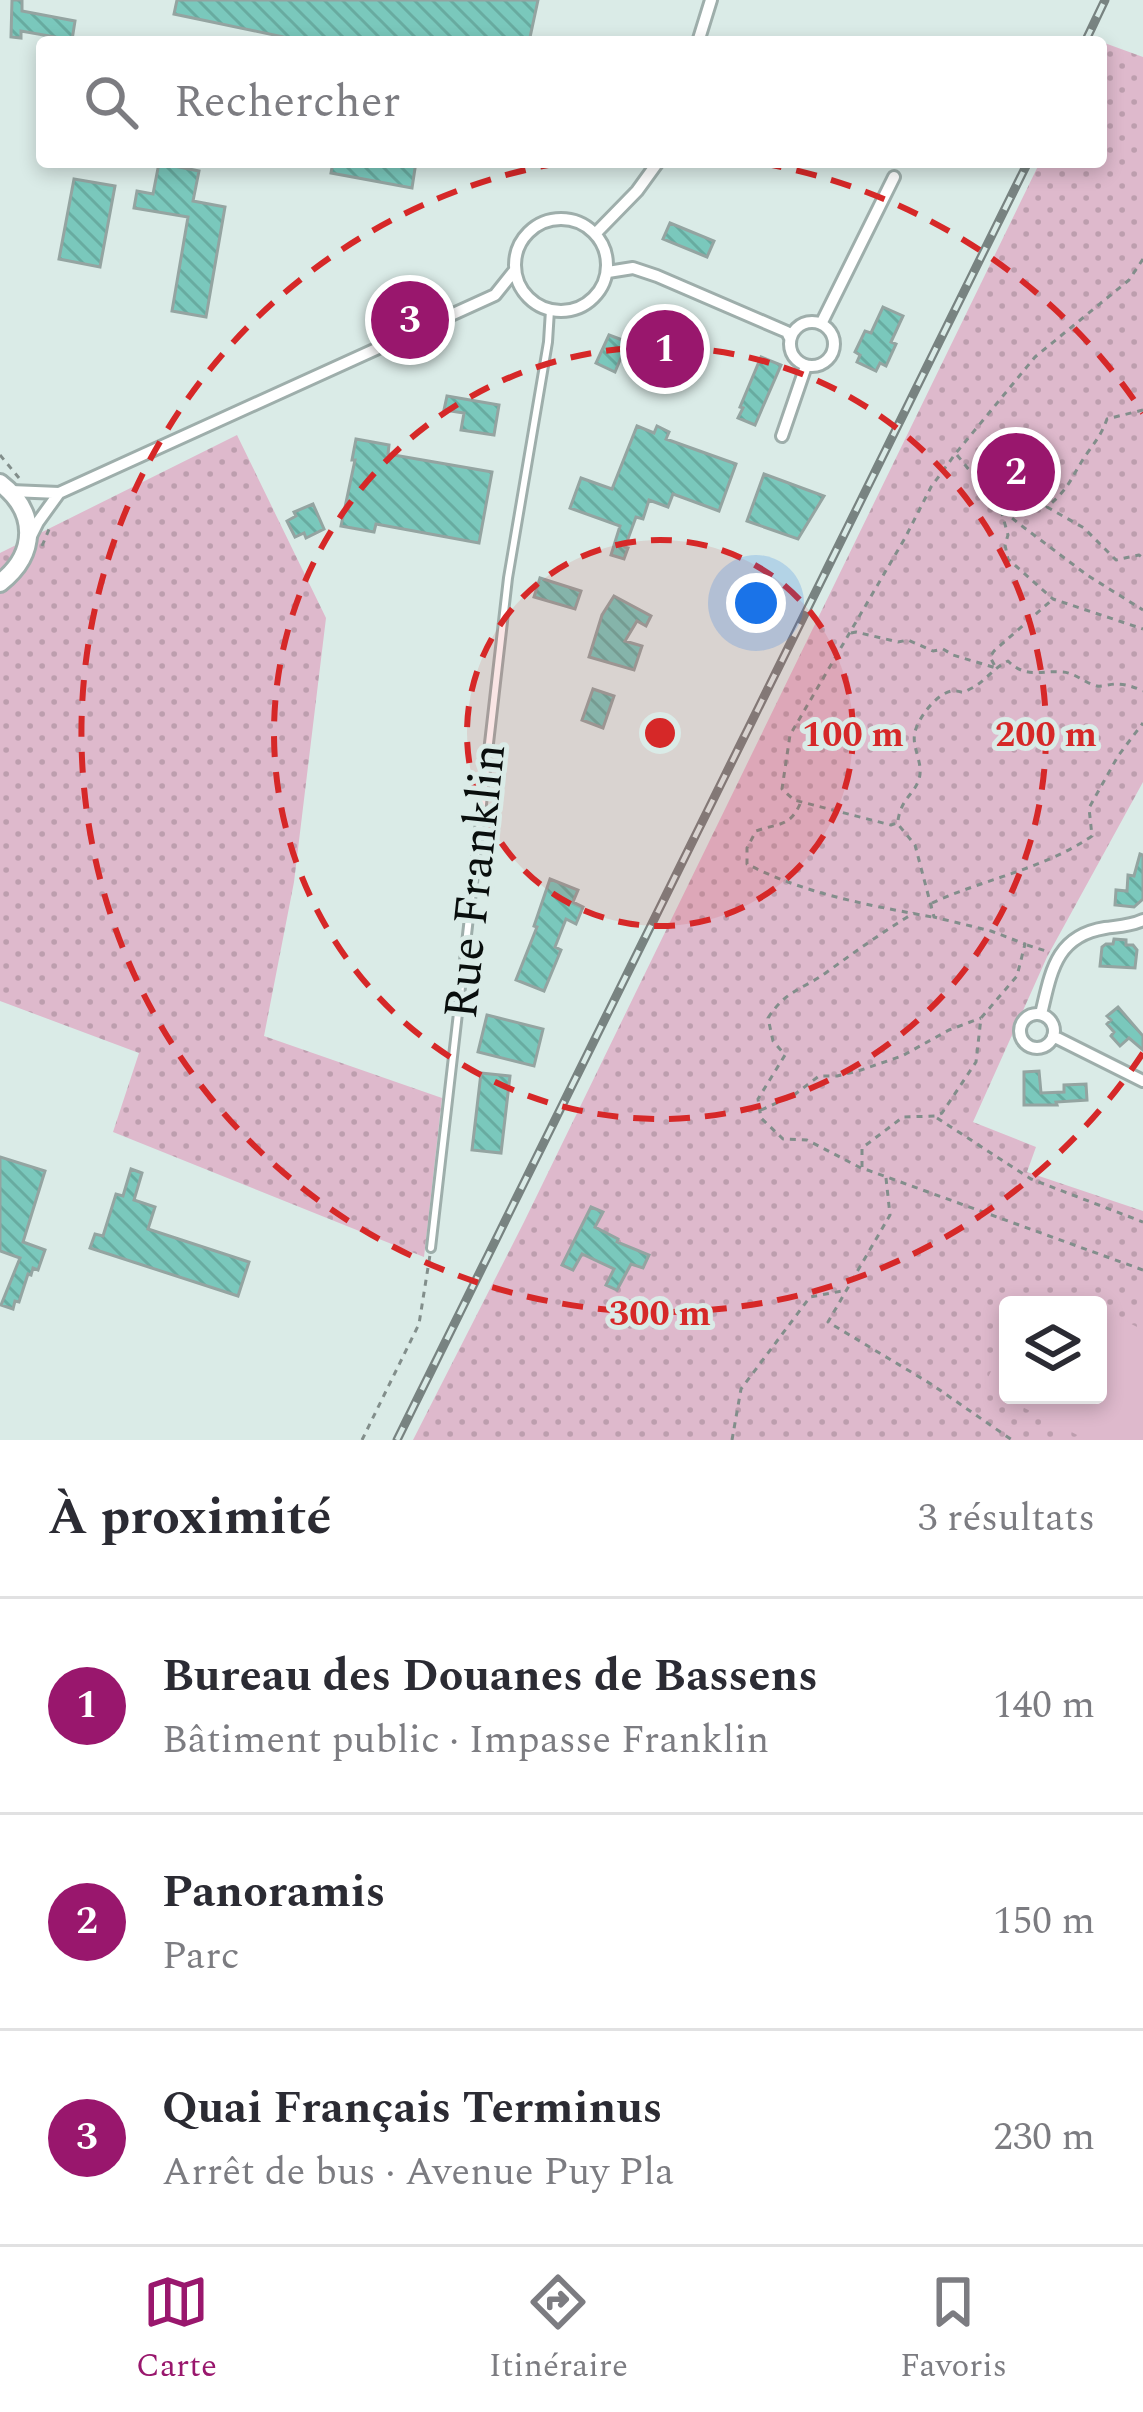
<!DOCTYPE html>
<html lang="fr">
<head>
<meta charset="utf-8">
<style>
  :root { --surface:#fff; --page:#f2f2f3; --text:#2b2b33; --muted:#7c7c81; --line:#e1e1e2; --accent:#99176d }
  body { margin:0; font-family:Spectral,serif; background:var(--page); color:var(--text) }
  .controls { position:absolute; right:36px; bottom:36px; display:grid; overflow:hidden; border-radius:12px; box-shadow:0 6px 18px #0003 }
  .controls button { width:108px; height:108px; display:grid; place-items:center; padding:0; border:0; border-bottom:3px solid var(--line); background:var(--surface); color:var(--text); font:60px sans-serif }
  .you { position:absolute; left:756px; top:603px; width:42px; height:42px; margin:-30px; border:9px solid #fff; border-radius:50%; background:#1a73e8; box-shadow:0 0 0 18px #1a73e833 }
  .badge { display:grid; place-items:center; width:78px; height:78px; border-radius:50%; background:var(--accent); color:#fff; font-size:39px; font-weight:700 }
  .pin { position:absolute; translate:-50% -50%; border:6px solid #fff; box-shadow:0 3px 12px #0006 }
  .list { margin:0; padding:0; list-style:none }
  h2 { display:flex; justify-content:space-between; align-items:center; height:156px; margin:0; padding:0 48px; font-size:51px }
  h2 small { font-size:39px; font-weight:400; color:var(--muted) }
  .list li { display:grid; grid-template-columns:78px 1fr auto; gap:36px; align-items:center; box-sizing:border-box; height:216px; padding:0 48px; border-top:3px solid var(--line) }
  .list b { display:block; font-size:45px; white-space:nowrap }
  .list p { margin:0; font-size:39px; white-space:nowrap; color:var(--muted) }
  .list em { font-size:39px; font-style:normal; color:var(--muted) }
  .icon { flex:none; width:66px; height:66px; fill:none; stroke:currentColor; stroke-width:2; stroke-linecap:round; stroke-linejoin:round }
  .map { position:relative; flex:none; width:1143px; height:1440px; overflow:hidden }
  .search { position:absolute; background:var(--surface); box-shadow:0 6px 18px #0003; left:36px; right:36px; top:36px; height:132px; display:flex; align-items:center; gap:30px; box-sizing:border-box; padding:0 42px; border-radius:12px; color:var(--muted); font-size:45px }
  .sheet { height:804px; background:var(--surface) }
  nav { display:flex; justify-content:space-around; align-items:center; box-sizing:border-box; height:168px; border-top:3px solid var(--line); background:var(--surface); font-size:33px; color:var(--muted) }
  nav a { display:grid; justify-items:center; gap:6px }
  nav .on { color:var(--accent) }
  .map>svg:first-child { display:block }
</style>
</head>
<body>
<div class="map">
<svg width="1143" height="1440" viewBox="0 0 1143 1440">
  <defs>
    <pattern id="grass-dots" width="8" height="8" patternUnits="userSpaceOnUse" patternTransform="scale(3)"><rect width="8" height="8" fill="#deb9cc"/><path d="M2 2h.1M6 6h.1" fill="none" stroke="#bd9eae" stroke-width="1.8" stroke-linecap="round"/></pattern>
    <pattern id="building-back-hatch" width="6" height="6" patternUnits="userSpaceOnUse" patternTransform="scale(3)"><rect width="6" height="6" fill="#7ac8bc"/><path d="M-1 5l2 2M0 0l6 6M5-1l2 2" fill="none" stroke="#68aba0"/></pattern>
  </defs>
  <rect width="100%" height="100%" fill="#daebe7"/>
  <path fill="url(#grass-dots)" fill-rule="evenodd" d="M1099,41L1143,57V782L1047,957L973,1122L1036,1147L1027,1172L1143,1211V1440H413L524,1222L1040,162H1101ZM1008,1305H1098V1395H1008Z
    M237,435L326,618L294,882L264,1036L442,1098L424,1257L113,1132L139,1053L0,1001V553Z"/>
  <path fill="#deb9cc" d="M1098,1307L1143,1330V1440H1087L983,1387L1008,1338V1395H1098Z"/>
  <path fill="url(#building-back-hatch)" stroke="#94a4a1" stroke-width="3" d="M12,0H22V11L75,21L72,40L21,31V38L11,37Z
    M177,0H538L529,42H307L174,14Z
    M333,162H416L412,188L331,173Z
    M159,163L199,171L193,201L225,207L206,317L172,311L188,217L134,208L137,191L153,194Z
    M74,179L115,186L100,267L59,259Z
    M670,223L714,241L707,257L663,239Z
    M883,307L903,316L891,342L896,344L886,366L880,363L876,371L857,362L860,355L855,352L865,331L871,333Z
    M645,318L699,342L681,379L623,353L615,372L596,363L609,335L633,344Z
    M761,357L781,365L755,425L738,418L743,408L740,407Z
    M447,396L499,405L494,435L461,430L464,413L444,410Z
    M637,426L654,433L657,426L669,432L666,439L736,464L719,511L673,494L668,507L649,500L643,519L636,517L625,547L628,548L624,559L611,555L620,526L570,508L581,478L612,489Z
    M356,439L389,445L388,454L492,472L479,543L376,524L374,532L341,526L355,460H352Z
    M764,474L824,496L798,539L747,521Z
    M313,504L324,529L306,538L304,533L295,537L287,521L296,516L294,512Z
    M540,578L581,591L575,609L534,597Z
    M614,596L651,616L646,626L637,621L625,641L642,646L634,670L589,657L602,615Z
    M593,689L614,696L603,728L582,720Z
    M1140,854L1143,855V899L1134,907L1115,905L1116,890L1127,891L1128,875L1134,876Z
    M550,879L578,890L573,902L583,907L576,924L566,919L555,947L561,950L544,991L516,980L537,927L534,926Z
    M1114,939L1126,940V945H1133L1137,950L1135,968L1100,966L1102,947L1106,944H1113Z
    M1118,1007L1143,1036V1050L1129,1038L1120,1046L1111,1036L1114,1032L1107,1024L1111,1020L1107,1016Z
    M487,1015L543,1029L534,1066L478,1052Z
    M1039,1071L1041,1093L1064,1092V1085L1086,1084L1087,1100L1056,1102L1057,1105H1024V1072Z
    M481,1073L510,1076L501,1153L472,1150Z
    M0,1157L45,1171L23,1242L45,1250L38,1270L33,1268L31,1275L28,1274L19,1302L15,1301L13,1309L1,1305L20,1258L0,1251Z
    M131,1169L142,1173L134,1200L155,1207L148,1229L249,1262L238,1296L90,1248L95,1234L103,1236L116,1194L123,1196Z
    M591,1207L603,1212L595,1227L618,1239L617,1242L649,1255L643,1268L631,1264L617,1290L606,1285L614,1269L582,1254L573,1270L562,1265Z"/>
  <g fill="none" stroke-linecap="round" stroke-linejoin="round">
    <g stroke="#9eaeab" stroke-width="12">
      <path id="lane" d="M431,1248L508,578L548,342L550,310"/>
    </g>
    <g stroke="#9eaeab" stroke-width="16">
      <path id="street" d="M698,42L711,0
        M515 265a46 46 0 1 1 92 0a46 46 0 1 1-92 0Z
        M596,233L637,191L658,162
        M608,272L633,268L657,276L787,332L790,338
        M790 344a22 22 0 1 1 44 0a22 22 0 1 1-44 0Z
        M821,324L894,177
        M782,436L806,366
        M11,491L59,493L495,295L515,270
        M29,540L38,522L59,493
        M1041,1014C1051,973 1055,936 1105,928C1119,926 1130,926 1143,920
        M1020 1031a17 17 0 1 1 34 0a17 17 0 1 1-34 0Z
        M1053,1036L1143,1081"/>
    </g>
    <g stroke="#9eaeab" stroke-width="22">
      <path id="secondary" d="M0,483C38,512 37,554 0,583"/>
    </g>
    <path stroke="#828e8b" stroke-width="3" stroke-dasharray="6 6" stroke-linecap="butt" d="M1143,259L1129,280L1035,357L956,453L931,487L905,538L790,735L782,789L794,800L891,825L897,823L915,845L934,917L991,931L1025,944L1017,976L981,1018L976,1062L942,1113L935,1116L903,1117L862,1148V1168L1143,1270
      M1143,410L1107,419C1102,433 1096,441 1088,452C1071,476 1072,486 1047,507L1084,528L1116,560L1139,555L1143,558
      M0,455L19,478
      M957,455L1000,508L1018,523L1087,575L1143,610
      M1001,510L1008,535L1005,545L1008,559L1053,599L1143,629
      M42,546L50,527
      M851,633L856,632L898,642L908,640L933,651L943,649L953,655L996,668L990,657L994,651L1053,599
      M800,804C790,827 778,823 756,831L747,848V864C805,894 868,905 932,917
      M898,820C902,797 914,795 919,779C924,763 911,747 915,732C918,718 937,693 952,691C965,690 958,696 970,689C985,682 993,668 1008,661C1026,679 1042,670 1061,672C1075,672 1084,683 1097,686C1101,687 1111,684 1116,684C1126,684 1134,687 1143,691
      M932,903C984,879 1044,869 1092,836L1089,808L1118,756L1143,723
      M1027,945L1046,951
      M761,1110L794,1095L819,1076H837L858,1071L902,1056L949,1030L981,1018
      M937,1118L1031,1179L1143,1222
      M861,1168L807,1140L783,1139L761,1118L758,1099L785,1055L773,1041L768,1018C786,990 802,990 827,972C856,951 884,931 914,913
      M886,1178L890,1215L828,1322L931,1384L1012,1440
      M362,1440L419,1324L430,1255
      M732,1440L741,1389L810,1297L842,1291"/>
    <use href="#lane" stroke="#fff" stroke-width="6"/>
    <use href="#street" stroke="#fff" stroke-width="10"/>
    <use href="#secondary" stroke="#fff" stroke-width="16"/>
    <g stroke="#788381" stroke-width="9">
      <path id="rail" d="M1085,42L1105,0
        M397,1440L1028,162"/>
    </g>
    <use href="#rail" stroke="#daebe7" stroke-width="4.5" stroke-dasharray="14" stroke-linecap="butt"/>
  </g>
  <circle cx="660" cy="733" r="193" fill="#d62828" fill-opacity=".12"/>
  <g fill="none" stroke="#d62828" stroke-width="6" stroke-dasharray="21 15">
    <circle cx="660" cy="733" r="193"/>
    <circle cx="660" cy="733" r="386"/>
    <path d="M1143 1053A579 579 0 1 1 559 163M761 163A579 579 0 0 1 1143 413"/>
  </g>
  <g text-anchor="middle" stroke-width="10" stroke-linejoin="round" paint-order="stroke">
    <g font-size="48" fill="#090e0d" stroke="#daebe7">
      <text transform="translate(473 881) rotate(-84)" y="17">Rue Franklin</text>
    </g>
  </g>
  <circle cx="660" cy="733" r="18" fill="#d62828" stroke="#daebe7" stroke-width="6"/>
  <g font-size="36" text-anchor="middle" font-weight="bold" fill="#d62828" stroke="#daebe7" stroke-width="10" stroke-linejoin="round" paint-order="stroke">
    <text x="853" y="746">100 m</text>
    <text x="1046" y="746">200 m</text>
    <text x="660" y="1325">300 m</text>
  </g>
</svg>
<div class="controls">
<button><svg class="icon" aria-label="layers" viewBox="0 0 24 24"><path d="M12 4l9 5-9 5-9-5zM3 14l9 5 9-5"/></svg></button>
</div>
<div class="you"></div>
<div class="pin badge" style="left:665px;top:349px">1</div>
<div class="pin badge" style="left:1016px;top:472px">2</div>
<div class="pin badge" style="left:410px;top:320px">3</div>
<div class="search"><svg class="icon" aria-label="search" viewBox="0 0 24 24"><circle cx="10" cy="10" r="6"/><path d="M15 15l6 6"/></svg>Rechercher</div>
</div>
<section class="sheet">
<h2>À proximité<small>3 résultats</small></h2>
<ul class="list">
<li><span class="badge">1</span><div><b>Bureau des Douanes de Bassens</b><p>Bâtiment public · Impasse Franklin</p></div><em>140 m</em></li>
<li><span class="badge">2</span><div><b>Panoramis</b><p>Parc</p></div><em>150 m</em></li>
<li><span class="badge">3</span><div><b>Quai Français Terminus</b><p>Arrêt de bus · Avenue Puy Pla</p></div><em>230 m</em></li>
</ul>
</section>
<nav>
<a class="on"><svg class="icon" aria-label="map" viewBox="0 0 24 24"><path d="M3 6l6-2 6 2 6-2v14l-6 2-6-2-6 2zM9 4v14M15 6v14"/></svg>Carte</a>
<a><svg class="icon" aria-label="directions" viewBox="0 0 24 24"><path d="M12 3l9 9-9 9-9-9zM9 14v-3h6M13 9l2 2-2 2"/></svg>Itinéraire</a>
<a><svg class="icon" aria-label="saved" viewBox="0 0 24 24"><path d="M7 4h10v16l-5-4-5 4z"/></svg>Favoris</a>
</nav>
</body>
</html>
